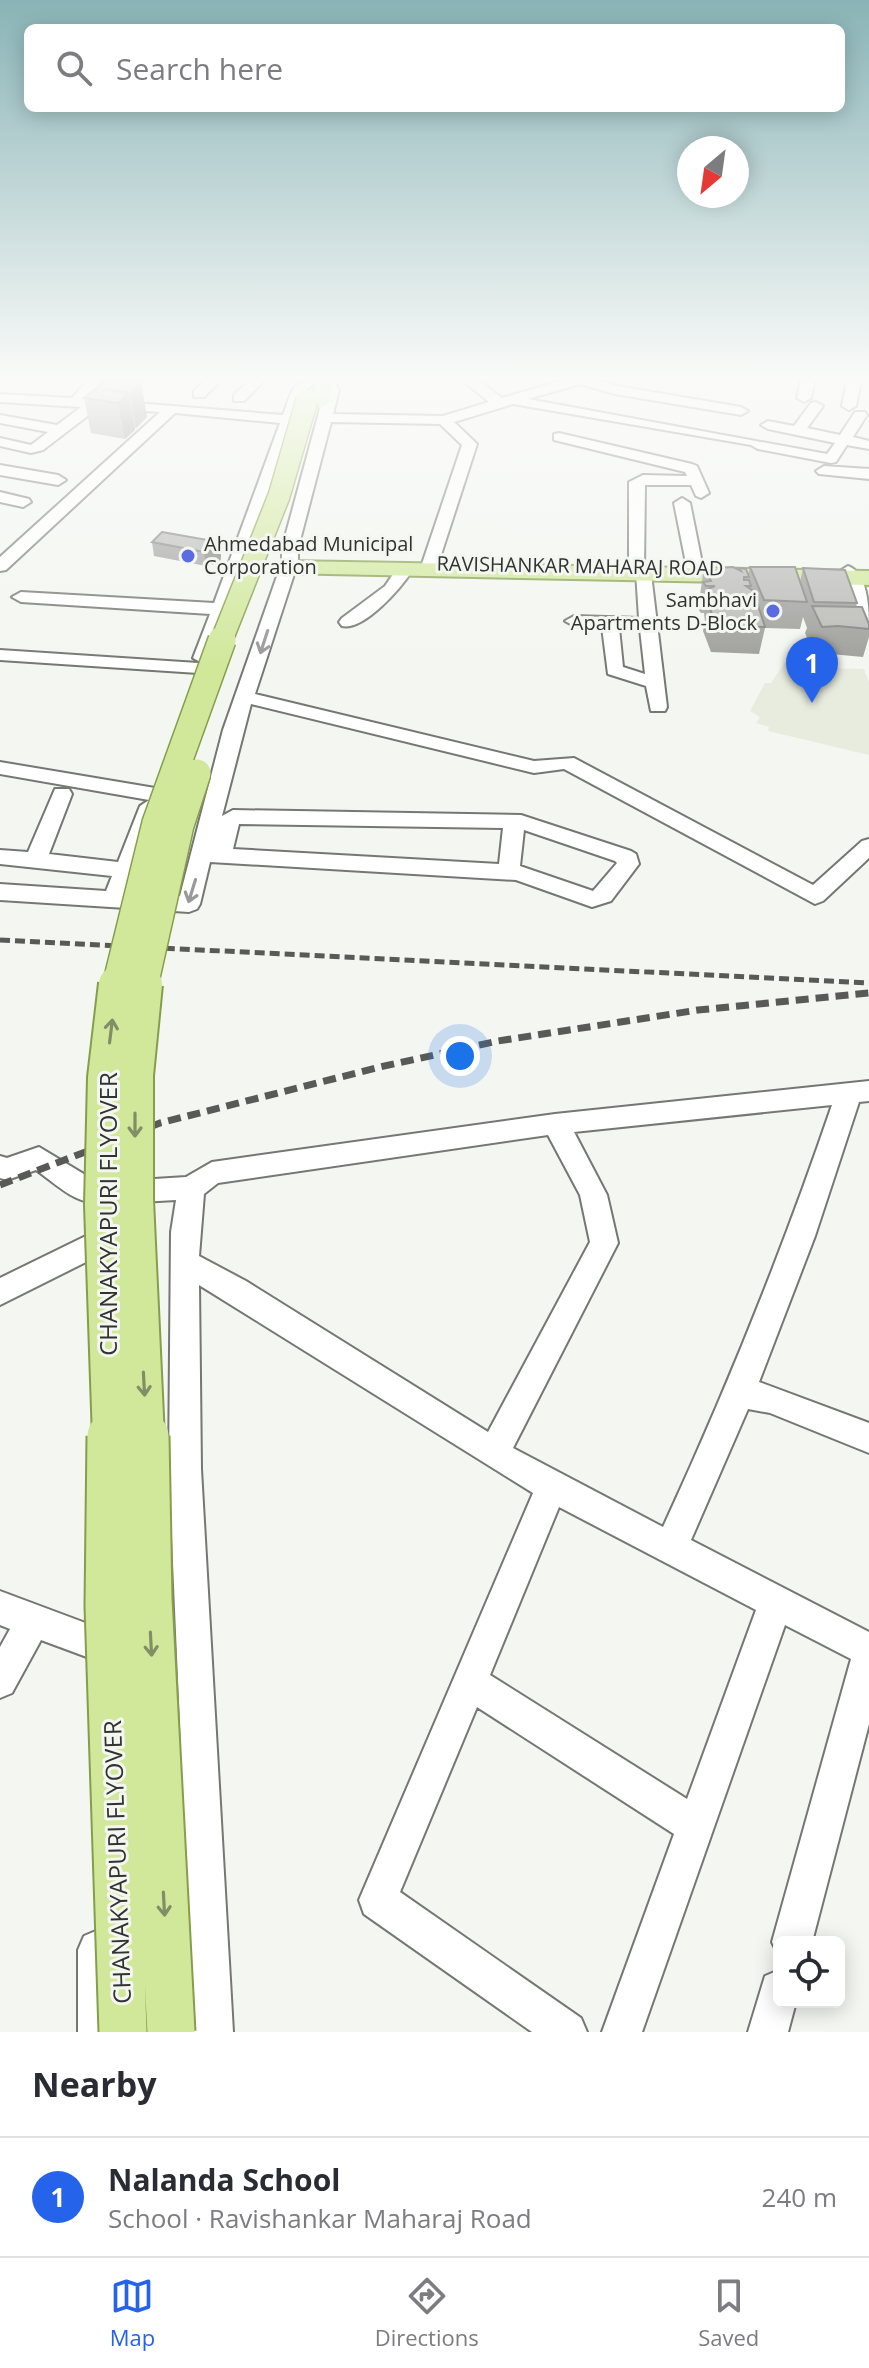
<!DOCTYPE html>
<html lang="en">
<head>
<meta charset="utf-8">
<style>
  :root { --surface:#fff; --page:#f2f2f3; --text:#2b2b33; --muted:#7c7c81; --line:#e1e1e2; --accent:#2563eb }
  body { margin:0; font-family:"Open Sans",sans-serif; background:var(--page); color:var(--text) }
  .controls { position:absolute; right:24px; bottom:24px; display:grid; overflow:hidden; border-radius:12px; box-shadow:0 4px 20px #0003 }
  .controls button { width:72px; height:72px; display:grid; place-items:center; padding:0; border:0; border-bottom:2px solid var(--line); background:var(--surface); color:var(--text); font:40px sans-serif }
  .compass { position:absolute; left:677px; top:136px; width:72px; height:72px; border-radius:50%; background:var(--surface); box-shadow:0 4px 20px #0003; rotate:209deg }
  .you { position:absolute; left:460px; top:1056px; width:28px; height:28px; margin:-20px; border:6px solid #fff; border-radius:50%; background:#1a73e8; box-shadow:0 0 0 12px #1a73e833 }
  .badge { display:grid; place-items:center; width:52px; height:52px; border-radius:50%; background:var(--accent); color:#fff; font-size:26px; font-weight:700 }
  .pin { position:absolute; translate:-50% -66px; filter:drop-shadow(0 2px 4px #0008) }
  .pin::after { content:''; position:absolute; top:42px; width:28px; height:24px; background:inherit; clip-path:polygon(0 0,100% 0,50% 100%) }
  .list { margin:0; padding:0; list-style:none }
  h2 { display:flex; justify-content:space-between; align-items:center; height:104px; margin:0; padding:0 32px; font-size:34px }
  h2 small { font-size:26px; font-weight:400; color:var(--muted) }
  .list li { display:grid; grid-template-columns:52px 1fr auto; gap:24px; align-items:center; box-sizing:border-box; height:120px; padding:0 32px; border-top:2px solid var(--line) }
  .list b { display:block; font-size:30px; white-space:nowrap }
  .list p { margin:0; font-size:26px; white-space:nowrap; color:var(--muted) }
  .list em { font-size:26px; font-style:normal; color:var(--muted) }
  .icon { flex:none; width:44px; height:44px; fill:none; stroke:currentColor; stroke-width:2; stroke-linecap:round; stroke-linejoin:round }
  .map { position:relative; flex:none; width:869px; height:2032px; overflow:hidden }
  .search { position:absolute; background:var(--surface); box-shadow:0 4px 20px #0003; left:24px; right:24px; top:24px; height:88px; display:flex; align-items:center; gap:20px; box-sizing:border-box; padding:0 28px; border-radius:12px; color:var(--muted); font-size:30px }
  .sheet { height:224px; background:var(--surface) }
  nav { display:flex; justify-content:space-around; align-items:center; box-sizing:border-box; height:112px; border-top:2px solid var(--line); background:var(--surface); font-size:22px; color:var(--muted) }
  nav a { display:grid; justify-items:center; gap:4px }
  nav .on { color:var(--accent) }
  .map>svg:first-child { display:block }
</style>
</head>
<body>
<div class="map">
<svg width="869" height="2032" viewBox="0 0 869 2032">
  <rect width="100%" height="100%" fill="#f4f6f1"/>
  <path fill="#e7ecdf" d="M785,662L813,668L864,669L869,682V755L768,731L769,727L756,723L760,717L750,711L765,683H771Z"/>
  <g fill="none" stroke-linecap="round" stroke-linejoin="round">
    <g stroke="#757772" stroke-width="4">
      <path id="minor" d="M88,380H102L86,399L283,415C292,392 290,380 319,380L306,390L208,662L202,663L193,658L210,614L21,602L12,597L21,592L214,603L280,423L175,413L6,570L0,571V557L160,412L98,408L43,450L31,453L0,446V438L31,445L48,432L0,423V415L57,425L81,407L0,402V394L72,398Z
        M206,380H221L204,397H194V391Z
        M250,380H265L244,401H234V395Z
        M319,380H333L339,390L333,414L443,416L489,402L462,380H478L502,398L564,380H597L617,386L741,407L748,411L741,415L615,394L580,384L528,399L827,454L835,443L768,429L761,425L768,421L794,426L811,403L816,402L823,406L807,428L840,435L855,412H865L867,415L853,437L869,441V449L847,445L836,462L831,463L758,449L751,445L513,404L454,422L477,444L438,564L430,569L422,564L462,445L440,424L331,422L298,548V562L255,694L534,761L574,758L813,885L862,841L869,839V858L823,901L815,904L564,769L534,773L251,704L222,816L233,810L521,815L631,851L636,854L639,864L611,901L592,907L516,880L210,862L200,904L197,909L189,912L0,900V884L106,891L112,876L0,864V850L28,852L55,789H69L72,794L49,854L118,862L140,806L149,800L0,774V762L161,789L164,794L154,800L160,806L128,892L180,896L223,730L282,562V548L325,390ZM239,824L503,828L499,864L233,849ZM524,830L615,861L617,863L593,891L520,866Z
        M801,380H815L811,398L804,402L797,398Z
        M847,380H861L856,406L849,410L842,406Z
        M559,433L692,464L697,466L709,493L701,498L696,496L691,485H645L644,569L651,574L667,707L665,711H651L646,686L608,674L602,627L574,626L565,621L574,616L639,618L636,572L629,567V482L643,475L687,476L685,472L554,440V434ZM619,628L640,629L645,674L623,667Z
        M0,465L58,475L66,480L58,485L0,475Z
        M824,466L869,469V479L819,474L816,471Z
        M0,492L29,499L31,502L23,507L0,502Z
        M682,498L690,503L703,568L695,573L687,568L674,503Z
        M404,566L412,571C401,588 364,631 342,626L339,622L342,618L385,586L398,567Z
        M848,566C868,573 869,609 869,626L860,621L840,571Z
        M0,650L198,663L207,668L198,673L0,660Z
        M869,1081V1101L859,1102L815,1236L759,1382L869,1423V1453L770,1413L748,1409L691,1540L869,1632V1724L812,1942H779V1956L772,1942L851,1659L785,1625L642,2032H602L674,1834L477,1707L400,1892L581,2018L587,2032H532L364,1914L359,1900L533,1493L199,1285L201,1469L233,2032H193L169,1469L171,1232L176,1200L123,1203L113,1200L110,1192L113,1184L123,1181L186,1177L212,1162L555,1114ZM832,1105C783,1249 727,1388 663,1527L513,1448L618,1243L607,1195L574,1132ZM548,1135L580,1195L590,1242L488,1432L246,1281L199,1256L204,1194L218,1183ZM559,1507L756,1610L687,1799L490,1675Z
        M39,1147L102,1185L105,1193L102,1201C80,1209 54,1182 36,1170L7,1180L0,1178V1156L7,1158Z
        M94,1232L104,1235L108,1244L104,1253L0,1305V1278Z
        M0,1591L107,1631L112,1643L107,1655L95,1660L41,1640L12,1693L0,1698V1647L10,1629L0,1625Z
        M98,1930L112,1936L118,1950V2032H78V1950L84,1936Z
        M779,1970V2002H796L788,2032H748L765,1976Z"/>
    </g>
    <g stroke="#859e4b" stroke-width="4">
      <path id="major" d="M317,380H335L329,402L320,408L311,402Z
        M288,561L869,571V585L280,573L277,568Z"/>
    </g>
    <use href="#minor" fill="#fff" fill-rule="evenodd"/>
    <use href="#major" fill="#d1e89b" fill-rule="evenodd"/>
    <path stroke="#595a58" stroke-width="5" stroke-dasharray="10 5" stroke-linecap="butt" d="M0,940L869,983"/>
    <path stroke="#595a58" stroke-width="7" stroke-dasharray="13 7" stroke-linecap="butt" d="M0,1185L160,1123L380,1067L498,1041L698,1010L869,993"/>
    <g stroke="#859e4b" stroke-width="24" stroke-linecap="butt">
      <path id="major-bridge-far3" d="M221,642L279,496L307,400"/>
    </g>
    <g stroke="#859e4b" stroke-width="30" stroke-linecap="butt">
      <path id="major-bridge-far2" d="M116,986L156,823L222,640
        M144,986L180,825L197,773"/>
    </g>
    <g stroke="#859e4b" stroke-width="40" stroke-linecap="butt">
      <path id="major-bridge-far1" d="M144,984L135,1075V1200L146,1438
        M111,1438L103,1205L106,1078L117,984"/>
    </g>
    <g stroke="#859e4b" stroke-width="51" stroke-linecap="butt">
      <path id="major-bridge" d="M111,1436L109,1606L123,2032
        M145,1436L148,1599L171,2032"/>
    </g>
    <use href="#major-bridge-far3" stroke="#d1e89b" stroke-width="21"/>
    <use href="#major-bridge-far2" stroke="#d1e89b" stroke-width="27"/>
    <use href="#major-bridge-far1" stroke="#d1e89b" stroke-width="36"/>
    <use href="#major-bridge" stroke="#d1e89b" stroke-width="47"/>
  </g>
  <path fill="#a0a19d" d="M126,380L147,417L136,428H134L135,430L125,439L91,433L84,398Z
    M152,542H219L221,556L220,563L206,566L154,556Z
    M704,567L718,571L739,570V568L748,574L750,567L800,582L803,568L857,603L856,607L869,624V637L863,657L831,654L815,655L805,633L807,628L803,617L800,629L765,628L759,654L711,652L703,631L705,622L704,613H701L698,609Z"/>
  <path fill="#828380" d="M141,382L147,417L136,428L130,393Z
    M128,394L135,430L125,439L118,403Z
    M219,542L221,556L220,563L206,566L204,552Z
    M724,598L718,625L716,626L710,607L711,600Z"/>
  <path fill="#babbb7" stroke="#828380" stroke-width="2" d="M107,380H126L141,382L130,393L105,389L128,394L118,403L84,398Z
    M162,532L219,542L218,549L204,552L152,542Z
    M704,567L718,571V568L733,567L741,571L739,568L746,569L749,577H744V580H749L751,586H746L752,590L755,601L744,598H740L742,601L725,600L724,598L711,600L708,589L715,586H706L703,582L711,581Z
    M750,567H795L807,602L764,600Z
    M803,568L845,570L857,603L814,602Z
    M708,603L758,605L765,627L716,625Z
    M812,606L862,607L869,624V629L838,626L822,627Z"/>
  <defs><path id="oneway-shaft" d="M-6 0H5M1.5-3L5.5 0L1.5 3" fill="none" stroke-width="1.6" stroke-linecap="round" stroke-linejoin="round" transform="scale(2)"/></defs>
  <g stroke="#989998">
    <use href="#oneway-shaft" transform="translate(264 642) rotate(108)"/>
    <use href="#oneway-shaft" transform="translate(192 891) rotate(107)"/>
  </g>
  <g stroke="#828e66">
    <use href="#oneway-shaft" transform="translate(111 1031) rotate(-83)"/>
    <use href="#oneway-shaft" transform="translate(135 1125) rotate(90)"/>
    <use href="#oneway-shaft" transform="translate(144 1384) rotate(87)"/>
    <use href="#oneway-shaft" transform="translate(151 1644) rotate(87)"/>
    <use href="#oneway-shaft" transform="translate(164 1904) rotate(87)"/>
  </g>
  <linearGradient id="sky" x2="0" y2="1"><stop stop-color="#89b3b6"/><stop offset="0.57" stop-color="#fafbf9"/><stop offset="1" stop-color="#fafbf9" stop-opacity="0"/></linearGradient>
  <rect width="869" height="664" fill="url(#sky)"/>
  <g fill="#5b6be2" stroke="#f4f6f1" stroke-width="3">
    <circle cx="188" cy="556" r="8"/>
    <circle cx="773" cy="611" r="8"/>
  </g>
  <g text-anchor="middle" stroke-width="6" stroke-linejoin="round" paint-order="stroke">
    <g font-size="20" fill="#323331" stroke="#f4f6f1" text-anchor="start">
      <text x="204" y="551">Ahmedabad Municipal<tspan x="204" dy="23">Corporation</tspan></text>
      <text x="757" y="607" text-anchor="end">Sambhavi<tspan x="757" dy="23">Apartments D-Block</tspan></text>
    </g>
    <g font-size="20" fill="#323331" stroke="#f4f6f1">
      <text transform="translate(580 566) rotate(1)" y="7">RAVISHANKAR MAHARAJ ROAD</text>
    </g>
    <g font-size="24" fill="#323331" stroke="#f4f6f1">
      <text transform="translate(109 1214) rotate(-90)" y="8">CHANAKYAPURI FLYOVER</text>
      <text transform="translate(118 1862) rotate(-92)" y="8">CHANAKYAPURI FLYOVER</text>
    </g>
  </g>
</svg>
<div class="controls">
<button><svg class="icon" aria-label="locate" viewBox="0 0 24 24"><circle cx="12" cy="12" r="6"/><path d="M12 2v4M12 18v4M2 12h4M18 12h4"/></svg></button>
</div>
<svg class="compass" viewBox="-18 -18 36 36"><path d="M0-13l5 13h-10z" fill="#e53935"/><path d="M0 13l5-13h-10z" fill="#7c7c81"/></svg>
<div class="you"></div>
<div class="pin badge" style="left:812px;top:703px">1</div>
<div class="search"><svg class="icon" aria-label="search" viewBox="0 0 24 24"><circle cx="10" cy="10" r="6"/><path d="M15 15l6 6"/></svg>Search here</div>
</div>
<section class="sheet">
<h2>Nearby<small></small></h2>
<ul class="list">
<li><span class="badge">1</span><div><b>Nalanda School</b><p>School · Ravishankar Maharaj Road</p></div><em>240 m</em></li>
</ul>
</section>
<nav>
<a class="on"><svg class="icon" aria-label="map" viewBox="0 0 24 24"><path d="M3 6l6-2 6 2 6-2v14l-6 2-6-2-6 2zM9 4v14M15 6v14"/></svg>Map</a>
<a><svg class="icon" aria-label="directions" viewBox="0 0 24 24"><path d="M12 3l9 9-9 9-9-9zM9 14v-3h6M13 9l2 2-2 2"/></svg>Directions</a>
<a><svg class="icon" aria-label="saved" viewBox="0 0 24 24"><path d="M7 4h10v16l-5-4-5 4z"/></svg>Saved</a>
</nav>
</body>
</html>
